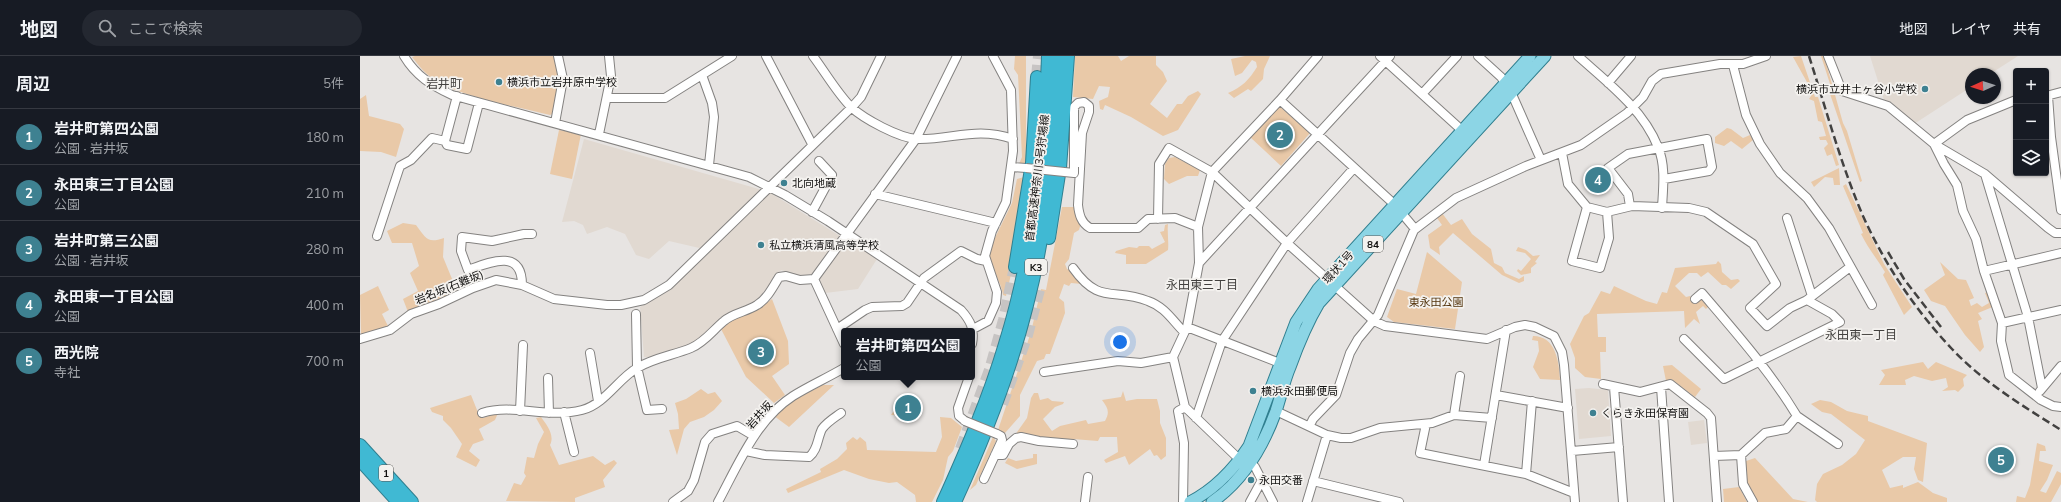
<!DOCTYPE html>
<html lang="ja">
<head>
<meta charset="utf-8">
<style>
  :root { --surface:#171b24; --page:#242831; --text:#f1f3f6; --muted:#9ea1a6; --line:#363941; --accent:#3e8191 }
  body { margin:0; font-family:Mulish,"Noto Sans JP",sans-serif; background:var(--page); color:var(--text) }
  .controls { position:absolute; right:12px; top:12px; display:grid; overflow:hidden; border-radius:4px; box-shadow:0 1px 3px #0004 }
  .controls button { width:36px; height:36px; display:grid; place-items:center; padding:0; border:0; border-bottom:1px solid var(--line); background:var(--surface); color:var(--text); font:20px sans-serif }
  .compass { position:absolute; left:1605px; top:12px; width:36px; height:36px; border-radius:50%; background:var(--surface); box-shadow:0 1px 3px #0004; rotate:267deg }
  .you { position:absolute; left:760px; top:286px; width:14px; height:14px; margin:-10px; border:3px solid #fff; border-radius:50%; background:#1a73e8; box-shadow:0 0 0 6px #1a73e833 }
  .badge { display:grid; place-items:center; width:26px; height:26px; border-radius:50%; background:var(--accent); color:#fff; font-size:13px; font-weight:700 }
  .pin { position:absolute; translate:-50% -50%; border:2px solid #fff; box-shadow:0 1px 4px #0006 }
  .popup { position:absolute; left:481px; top:272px; width:134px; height:52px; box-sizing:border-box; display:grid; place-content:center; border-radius:4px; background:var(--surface); filter:drop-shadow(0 1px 3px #0005); font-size:13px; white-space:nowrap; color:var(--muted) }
  .popup b { font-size:15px; color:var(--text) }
  .popup::after { content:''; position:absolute; left:50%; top:100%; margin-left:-8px; border:8px solid transparent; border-top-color:var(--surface) }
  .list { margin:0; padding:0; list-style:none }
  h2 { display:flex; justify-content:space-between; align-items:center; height:52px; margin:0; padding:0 16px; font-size:17px }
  h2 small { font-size:13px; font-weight:400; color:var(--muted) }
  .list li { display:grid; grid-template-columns:26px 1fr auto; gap:12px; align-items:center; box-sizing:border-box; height:56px; padding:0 16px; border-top:1px solid var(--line) }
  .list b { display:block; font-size:15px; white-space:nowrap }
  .list p { margin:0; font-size:13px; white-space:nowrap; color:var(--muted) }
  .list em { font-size:13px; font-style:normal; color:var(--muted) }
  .icon { flex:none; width:22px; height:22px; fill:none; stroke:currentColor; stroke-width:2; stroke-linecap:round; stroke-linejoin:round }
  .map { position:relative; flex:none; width:1701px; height:446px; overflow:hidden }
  header { display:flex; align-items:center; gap:24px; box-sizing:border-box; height:56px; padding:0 20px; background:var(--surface); border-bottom:1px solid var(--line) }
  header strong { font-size:19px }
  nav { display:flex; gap:22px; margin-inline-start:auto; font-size:14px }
  .search { width:280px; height:36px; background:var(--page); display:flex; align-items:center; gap:10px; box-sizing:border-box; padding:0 14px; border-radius:22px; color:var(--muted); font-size:15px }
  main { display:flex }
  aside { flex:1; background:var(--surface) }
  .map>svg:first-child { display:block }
</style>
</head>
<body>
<header>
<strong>地図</strong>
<div class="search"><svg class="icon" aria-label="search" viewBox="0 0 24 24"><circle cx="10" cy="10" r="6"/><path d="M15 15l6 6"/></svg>ここで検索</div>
<nav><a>地図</a><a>レイヤ</a><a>共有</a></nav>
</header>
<main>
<aside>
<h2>周辺<small>5件</small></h2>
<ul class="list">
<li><span class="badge">1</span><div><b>岩井町第四公園</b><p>公園 · 岩井坂</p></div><em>180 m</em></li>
<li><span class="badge">2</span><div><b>永田東三丁目公園</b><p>公園</p></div><em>210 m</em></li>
<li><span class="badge">3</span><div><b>岩井町第三公園</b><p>公園 · 岩井坂</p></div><em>280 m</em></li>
<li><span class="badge">4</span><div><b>永田東一丁目公園</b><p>公園</p></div><em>400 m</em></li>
<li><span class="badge">5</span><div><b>西光院</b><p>寺社</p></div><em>700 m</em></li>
</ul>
</aside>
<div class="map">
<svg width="1701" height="446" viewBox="0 0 1701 446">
  <rect width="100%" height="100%" fill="#e7e4e2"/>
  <path fill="#e1d9d1" d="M1510,0H1658L1630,18H1611V31L1554,68L1531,46L1524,44Z
    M224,83L409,136L480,180L453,218L440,220L421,214L395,247L366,259L336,287L300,301H284L280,251L306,236L348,194L309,185L289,203L276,199L265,178L247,171L227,178L223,169L214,165L202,166Z
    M489,184L517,203L498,233L465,237L458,224L485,186Z
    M1229,332L1248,334L1251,380L1219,383L1215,333Z
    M1344,364L1347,387L1331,389L1328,366Z"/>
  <path fill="#e9c9a8" d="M55,0H195L199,22L194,57L190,59C155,50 96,41 68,19C62,14 57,7 52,1Z
    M655,0H666V108H659L662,101L658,19L654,13Z
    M715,0H758L761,5L769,0H796V9L803,16L807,25L790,48L807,62L817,48H822L828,40L838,35L841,38L818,74L803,80L771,61L745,49L743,54L740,53L739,45L748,41L750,31L739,30L733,43L713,41Z
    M885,0H910L904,13L903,23L891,35L888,33L874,42L868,37C882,31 889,24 897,11L896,6L892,4L882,17L875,20L871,3Z
    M1441,0L1455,41H1458L1479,109L1476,110L1472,98L1467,100L1464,92L1468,88L1466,84H1460L1459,81L1466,80L1462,66L1458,65L1454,45L1449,43L1451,40L1448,28L1433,1Z
    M1461,0H1464L1483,67L1487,75L1502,125L1500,126L1469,35L1472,34Z
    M6,39L9,60L40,68L44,73L36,101L21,96L0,95V43Z
    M919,50L950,77L921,110L890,81Z
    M1367,72L1371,73L1383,82L1390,79L1393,84L1382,93L1371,85L1364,90L1355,87V81Z
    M199,74L221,78L212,123L190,118Z
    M815,101L840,114L838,120H827L809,128L804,123L805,108L809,102Z
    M1479,112L1480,129H1474L1473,122L1465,121L1454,131L1451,126Z
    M1237,113L1247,118L1251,126L1235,134L1225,122Z
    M664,121L649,213L652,214L646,240L643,239C641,223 628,211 629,194L652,147L657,123Z
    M1486,128L1524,208L1552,251L1544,259L1523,219L1525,216C1517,203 1508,192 1501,178L1503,177L1483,130Z
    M702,151H716L721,167L719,174L714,177L709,203L705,208L707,213L712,215L722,228L711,227L709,230L704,228L699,242L704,246L705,257L690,298H686L684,303L677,305L660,339V360L645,377L638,374L671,276L681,233L686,234Z
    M1082,157L1091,169L1102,163L1112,178L1131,193L1134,207L1142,211L1145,217L1159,223L1164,220V225L1159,227L1142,219L1093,177L1079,191L1080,199L1070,192L1068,179L1082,169L1077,162Z
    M43,167L56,169C66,182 67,188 84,182L83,201L97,235L48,256L43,243L58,235L50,217L59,210L52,187H32L27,175Z
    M808,168C807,177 809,185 808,194L786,208H766V199L755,197L756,195L769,191L777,192L779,190H789L792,193L805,186L800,176L804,175L805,169Z
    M1158,191L1166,194L1173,200L1180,199L1175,206L1177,207L1171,212V217L1161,219L1157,215L1158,213L1161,215L1171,203L1165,197L1156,195Z
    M1067,196L1102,226L1095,273L1034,266L1027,261L1037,233L1056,238Z
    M1358,205L1361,208L1362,216L1371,224L1378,223L1380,225L1371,233L1366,229H1362L1348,216L1341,221L1337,217H1329L1315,230L1326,241L1330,240L1334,246L1340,242L1348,251L1346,253L1343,250L1336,256L1340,268L1334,263L1325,272L1324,255L1237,258L1238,281H1246V296H1240L1241,323L1225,321L1215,312V302L1210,288L1224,260L1229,257L1241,235L1250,238L1254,230L1286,245L1297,248L1302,236L1307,237L1315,212L1356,208Z
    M1580,206L1598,223L1606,224L1614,242L1609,244L1611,250L1617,247L1622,251L1629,247L1625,237L1629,235L1635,250L1618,257L1622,263L1618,265L1624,291L1620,296L1605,279L1585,250L1571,245L1564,234L1585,219Z
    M18,230L29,254L22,258L29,272L1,278L0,239Z
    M412,243L428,285L429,308L412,320L425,339L414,347L386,321L361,273L370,264L397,254Z
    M1173,280C1196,280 1199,306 1200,324L1180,323L1173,311L1179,295L1178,285L1172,284Z
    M1563,306L1568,313L1576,306L1607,319L1603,323L1604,330L1598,336L1595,334L1582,335L1588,331L1586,322L1572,325L1554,320L1545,324L1546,329H1519L1525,319L1521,314Z
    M1312,309L1341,333L1335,341L1311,323L1306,325L1303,310Z
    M463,329H474L429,371L414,360L434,344Z
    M341,333L348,338L355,336L362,345L354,354L344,361L330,366L324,373L317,399L309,374L319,373L318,358L315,347L326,343Z
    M763,335L766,345L777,343H797L800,355V367L806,382V400L801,404L797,399L794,400L790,393L769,409L765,400L746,407L744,404L758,396L757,381H740L738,385L713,383V386L655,379L667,362L671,342L674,337H678L680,344L688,342L692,345L704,346L703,348L695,351L683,363L692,375L700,370L726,364L728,368L745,365C750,356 748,352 742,344L761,341Z
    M111,339L117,354L123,362L138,357L135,364L119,373L124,384L113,388L109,395L120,404L116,411L96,401L102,388L91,372L83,364V360L72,356L70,352Z
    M1460,344L1471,346L1487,355L1508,360V365L1567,387L1563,426L1558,424L1554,413L1556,401H1543L1522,414L1530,432L1543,429V432L1558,426L1573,437L1587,442V446H1457L1455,444L1457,428L1463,418L1482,409L1496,398L1505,384L1471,358L1462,356L1451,348Z
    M539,347L561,349L560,357L558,360L531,359Z
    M181,361C187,369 195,379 190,389L199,409L233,400L245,409L254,404L257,407L243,424L245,431L215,442V446L146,445L154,427L161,429L166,420L164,417L167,401L174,402L178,388L184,376L176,362Z
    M580,361L591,362L602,371L593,395L588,401L583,424L572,446H556L555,439L537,426L529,427L509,423L484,414L428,437L426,433L461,416L460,413L477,403L487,393L486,387L493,381L497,384L500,381L506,386L507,394L576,396L582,381Z
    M633,381L636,385L616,429L610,434Z
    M1677,387L1685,390L1686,395H1680L1679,405L1693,409L1687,424L1680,435L1686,437L1697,415L1701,417V428L1691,446H1656L1657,440L1665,442L1670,429Z
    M673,398H677V408L657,413L645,407L648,402L656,405L673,402Z
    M1395,402L1433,443L1448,446H1395L1384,427L1386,405Z
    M1379,431L1387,446H1364L1363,433Z"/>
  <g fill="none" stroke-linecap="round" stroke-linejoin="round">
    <path stroke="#c7c4c3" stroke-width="12" stroke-dasharray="12 6" stroke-linecap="butt" d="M677,21L679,0
      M642,348L667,279L680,230
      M601,393L630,314L644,264L655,211"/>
    <g stroke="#848280" stroke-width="10">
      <path id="minor" d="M44,0C56,20 71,29 92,39L389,121L425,139L468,165L601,254C610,264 615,273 612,288
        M406,0L452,88
        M453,0C465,16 477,37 491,51C504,63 539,82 557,83C592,84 616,70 653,83
        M1020,0L1106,78
        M1118,0L1141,21L1151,36L1181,104
        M1218,0C1247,26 1283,53 1298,91C1306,110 1303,132 1302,152
        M1468,0L1482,35L1528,50L1574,88L1625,118L1688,172L1695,177H1701
        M1373,9L1386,59L1400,88L1420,117L1447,142L1469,172L1512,249
        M342,19L352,47L354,61L349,109
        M1248,27L1271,0
        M1062,38L1097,0
        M1686,40L1701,36
        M1688,40L1691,81L1701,154
        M247,42H305L372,0
        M920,44L1034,148L1055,173
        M195,67L203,23L198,0
        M239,78L251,20L249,0
        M85,85L87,89L107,93L119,47
        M1574,88L1584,108L1597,129L1603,155L1616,183L1624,215L1642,267L1641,285L1649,319L1681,344L1693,350L1701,351
        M1574,88L1607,64L1656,44
        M1202,97L1208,128L1227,151L1212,205L1240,212L1249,182L1247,156L1272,150L1329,152L1346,156L1393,188L1416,228L1390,252L1407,270L1430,252L1447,244L1490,211
        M651,111L666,112
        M714,111V51L718,47L724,46L729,50V56L722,77L718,149C719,158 721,167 730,172H778L788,163L815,162L838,171
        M1625,118L1668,261L1682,332
        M515,138L636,167
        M1270,150L1268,138L1248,112L1268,98L1347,83L1352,111L1349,115L1304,123
        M1227,151L1247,156
        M452,156L472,119L459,105
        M1427,162L1452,240
        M798,163L799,108L809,92L852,116L927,187L1014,265L1025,270L1127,283L1155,271L1165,269L1175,271L1194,280L1202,296L1204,309L1215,446
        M17,180L40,110L51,104L72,82L85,85L97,40
        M839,207L838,171L852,116L920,44L958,0
        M713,212C740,250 754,231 788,245C805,251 812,264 824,276
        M1624,215L1701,197
        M454,223L484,288
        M162,229C162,192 130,206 108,214L101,195L102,181L132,185L164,178H172
        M1335,243L1342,237C1377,278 1409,314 1437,360L1426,373L1405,377L1381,399L1383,428L1393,446
        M276,258L277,311L287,354L302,353
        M1642,267L1701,254
        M827,271L813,301L825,351L880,404
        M477,273L505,254L512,251L542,250L547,247L564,222L601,195L617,203L626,205
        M613,273L628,265L636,247L637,236L625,200L632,175L646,146L653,95L651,34L633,0
        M0,283L30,274L51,258L79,248L113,232L136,224L162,229L194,243L247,249H261L284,244L309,229L493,50L501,41L521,0
        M1324,283L1364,323L1480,266L1472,258L1447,244
        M230,297L238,345
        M925,309L827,271L839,207L1030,0
        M684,316L758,305L781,307L813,301
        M188,322L189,357
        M1243,328L1280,336L1310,328L1347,357L1351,362L1357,446
        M1254,331L1263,446
        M1301,331L1309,446
        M1680,335L1701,310
        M1136,339L1208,352
        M160,355L163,289
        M916,355L967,379L981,382H991L1020,372L1072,367L1094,359L1132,362
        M204,356L214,396
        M122,357C154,347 187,363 222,354C245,348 258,323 277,312C293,302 314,299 331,292C345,286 353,274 364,265C373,257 386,256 397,249C407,243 413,231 419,221L426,220L440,224L454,223L556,83L597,0
        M1094,359L1100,320
        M1437,360L1478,388
        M836,362L862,285L927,187L994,112
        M605,365L599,360L598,352L609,321
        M1066,368L1060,397L1166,418L1214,437
        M950,369L953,363L976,339L990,297L998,283L1018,259L1054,174L1096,142L1166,110L1221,89L1267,57L1283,41L1292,25L1301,18L1360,8H1383L1406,0
        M386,395L405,399L449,401C458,394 457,383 462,373C467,366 474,362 481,357
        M1212,395L1259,391
        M635,399H643L649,388L656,382L661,381L679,385L713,388
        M1354,400L1381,399
        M886,403L895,411L913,446
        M1124,409L1146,274
        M1166,418L1172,345
        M624,423L642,384L641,380L637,378
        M953,425L1039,446
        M313,446L328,435L334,424L345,386L352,378L377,370L394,380
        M358,446C378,409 396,364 433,340C449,330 467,322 484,312
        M725,446L728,421
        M823,446L824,387L818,355L825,351
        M890,446L902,424
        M947,446L967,379"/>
    </g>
    <g stroke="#307f8f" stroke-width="13">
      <path id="major" d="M830,446C855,433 874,413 889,390L936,266L958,233L1170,0
        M852,446C884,424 903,391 916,355C921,340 924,325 930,311C938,289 947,267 959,247L1185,0"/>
    </g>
    <g stroke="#307f8f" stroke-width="14">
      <path id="highway" d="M689,182L700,112L708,0
        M655,211L672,107L677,21
        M0,389L52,446
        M0,404L38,446
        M583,446C606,395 629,342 645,288C674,195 685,97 688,0
        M595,446C624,383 650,317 667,249C688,168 696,84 699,0"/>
    </g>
    <use href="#minor" stroke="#fff" stroke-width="8"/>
    <use href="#major" stroke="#8cd5e5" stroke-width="11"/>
    <use href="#highway" stroke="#40b9d3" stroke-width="12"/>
    <path stroke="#424140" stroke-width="2.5" stroke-dasharray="8 4" stroke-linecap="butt" d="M1449,0C1466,53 1481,109 1503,160C1525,209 1556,255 1592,293C1623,326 1663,350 1701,374
      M1528,196L1544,223L1581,271"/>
    <g stroke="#848280" stroke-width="10" stroke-linecap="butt">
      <path id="minor-bridge" d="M666,112L714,117V111
        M605,365L637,378"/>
    </g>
    <use href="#minor-bridge" stroke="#fff" stroke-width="8"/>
  </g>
  <g fill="#3e8191" stroke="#f4f2ef" stroke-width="1.5">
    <circle cx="139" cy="26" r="4"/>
    <circle cx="1565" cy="33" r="4"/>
    <circle cx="424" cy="127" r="4"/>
    <circle cx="401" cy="189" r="4"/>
    <circle cx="893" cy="335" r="4"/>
    <circle cx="1233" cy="357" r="4"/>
    <circle cx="891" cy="424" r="4"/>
  </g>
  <g text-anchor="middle" stroke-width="3.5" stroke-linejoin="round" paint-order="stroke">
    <g fill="#f4f2ef" stroke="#565554" stroke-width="1">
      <rect x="1003" y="180" width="20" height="16" rx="3"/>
      <rect x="665" y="203" width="22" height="16" rx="3"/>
      <rect x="19" y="409" width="14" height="16" rx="3"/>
    </g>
    <g font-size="10" font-weight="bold" fill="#131211">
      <text x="1013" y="192">84</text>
      <text x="676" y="215">K3</text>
      <text x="26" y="421">1</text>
    </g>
    <g font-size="11" fill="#131211" stroke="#f4f2ef" text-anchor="start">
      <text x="147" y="30">横浜市立岩井原中学校</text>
      <text x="1557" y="37" text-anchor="end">横浜市立井土ヶ谷小学校</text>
      <text x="432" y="131">北向地蔵</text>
      <text x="409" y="193">私立横浜清風高等学校</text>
      <text x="901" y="339">横浜永田郵便局</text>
      <text x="1241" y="361">くらき永田保育園</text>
      <text x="899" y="428">永田交番</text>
    </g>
    <g font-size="11" fill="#131211" stroke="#f4f2ef">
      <text transform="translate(677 122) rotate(-83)" y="4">首都高速神奈川3号狩場線</text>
      <text transform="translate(978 211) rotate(-48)" y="4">環状1号</text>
      <text transform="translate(89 231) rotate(-22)" y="4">岩名坂(石難坂)</text>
      <text transform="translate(399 359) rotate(-49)" y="4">岩井坂</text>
    </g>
    <g font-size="11" fill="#53340c" stroke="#f4f2ef">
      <text x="1076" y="250">東永田公園</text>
    </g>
    <g font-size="12" fill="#42403e" stroke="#f4f2ef">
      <text x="84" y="32">岩井町</text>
      <text x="842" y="233">永田東三丁目</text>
      <text x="1501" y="283">永田東一丁目</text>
    </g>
  </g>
</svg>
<div class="controls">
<button>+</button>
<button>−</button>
<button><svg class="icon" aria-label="layers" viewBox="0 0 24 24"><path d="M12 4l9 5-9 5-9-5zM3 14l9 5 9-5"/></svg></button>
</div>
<svg class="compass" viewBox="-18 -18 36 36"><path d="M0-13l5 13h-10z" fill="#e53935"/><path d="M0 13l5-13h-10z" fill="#9ea1a6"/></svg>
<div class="you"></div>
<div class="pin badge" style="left:548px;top:352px">1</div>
<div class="popup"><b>岩井町第四公園</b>公園</div>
<div class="pin badge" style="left:920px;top:79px">2</div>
<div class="pin badge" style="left:401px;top:296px">3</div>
<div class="pin badge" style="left:1238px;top:124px">4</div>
<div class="pin badge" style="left:1641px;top:404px">5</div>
</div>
</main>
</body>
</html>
